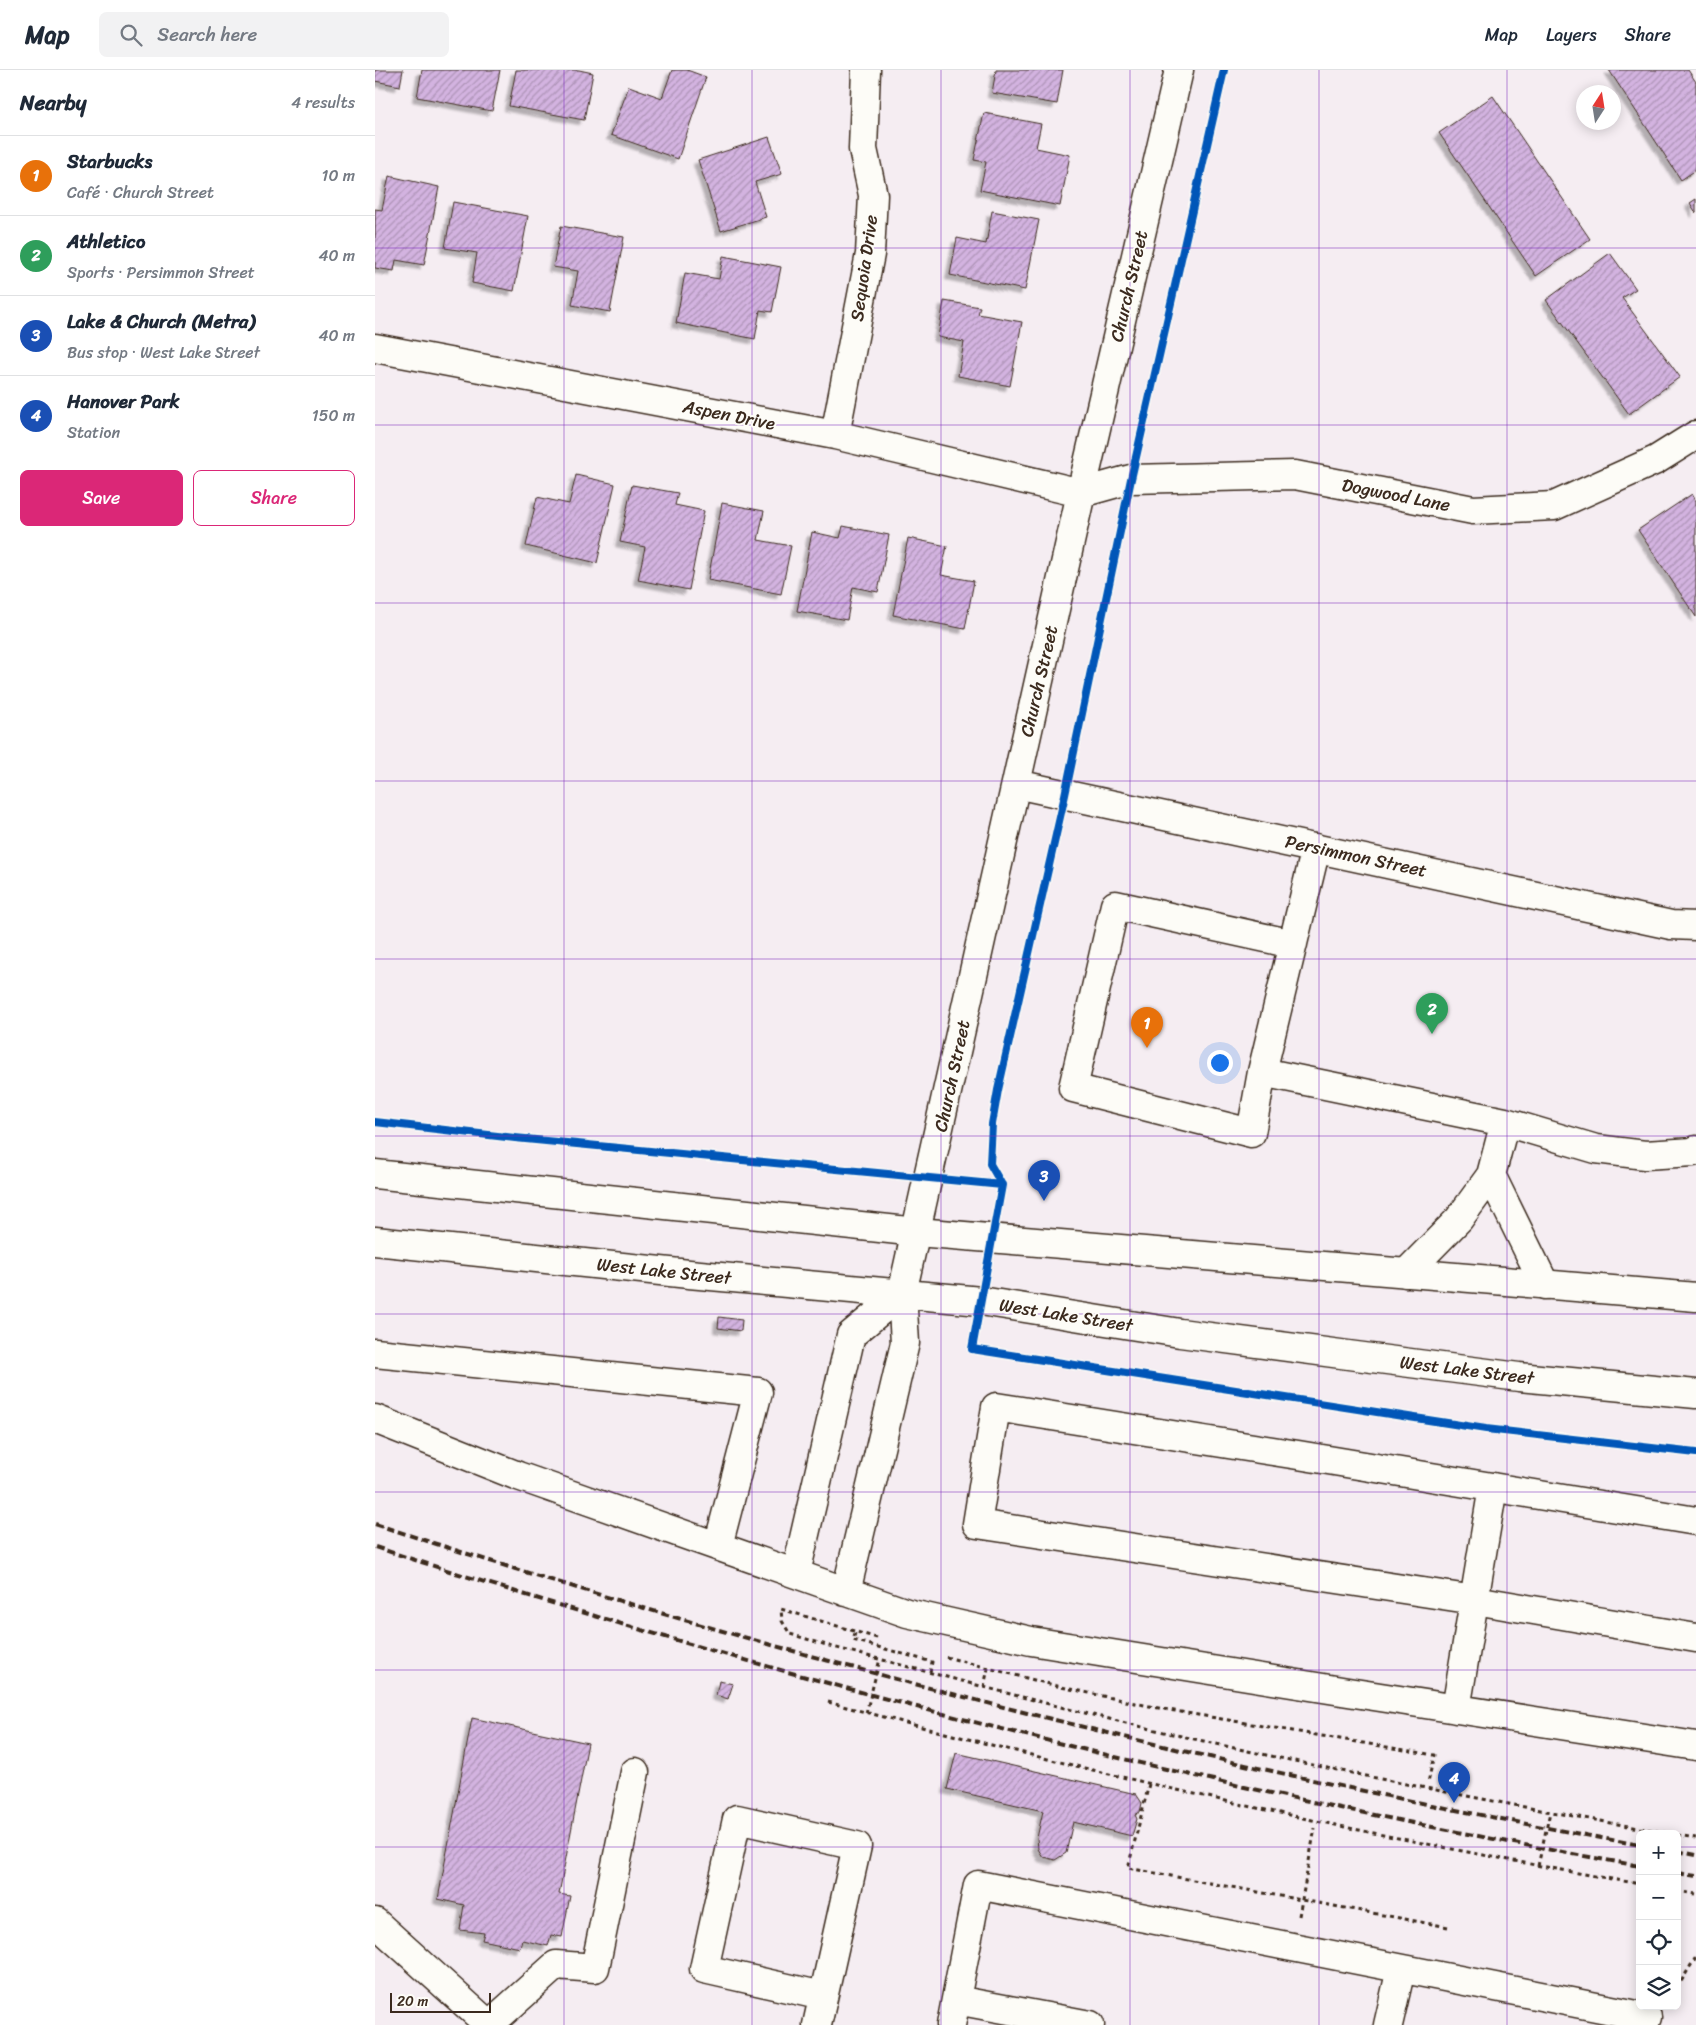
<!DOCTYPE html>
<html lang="en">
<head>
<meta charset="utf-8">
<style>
  :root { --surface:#fff; --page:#f2f2f3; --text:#1f2937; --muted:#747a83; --line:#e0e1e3; --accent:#db2777 }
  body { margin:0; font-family:Sriracha,sans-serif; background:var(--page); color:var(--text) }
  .controls { position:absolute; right:15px; bottom:15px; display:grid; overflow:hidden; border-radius:8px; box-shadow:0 2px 12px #0003 }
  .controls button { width:45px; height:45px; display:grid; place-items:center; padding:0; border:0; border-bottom:1px solid var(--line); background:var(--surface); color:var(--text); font:25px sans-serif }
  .compass { position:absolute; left:1201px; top:15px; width:45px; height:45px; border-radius:50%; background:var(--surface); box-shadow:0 2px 12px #0003; rotate:12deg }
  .scale { position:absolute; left:15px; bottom:12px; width:101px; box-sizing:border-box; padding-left:5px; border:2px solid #3b2a1e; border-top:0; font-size:14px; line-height:18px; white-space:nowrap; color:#3b2a1e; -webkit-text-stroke:4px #fdfcf7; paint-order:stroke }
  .you { position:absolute; left:844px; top:992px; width:18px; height:18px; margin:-12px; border:4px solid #fff; border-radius:50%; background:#1a73e8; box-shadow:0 0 0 8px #1a73e833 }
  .badge { display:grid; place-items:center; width:32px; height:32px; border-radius:50%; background:var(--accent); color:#fff; font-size:16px; font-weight:700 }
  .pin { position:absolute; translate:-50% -41px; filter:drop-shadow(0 1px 2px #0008) }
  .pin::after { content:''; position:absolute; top:26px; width:18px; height:15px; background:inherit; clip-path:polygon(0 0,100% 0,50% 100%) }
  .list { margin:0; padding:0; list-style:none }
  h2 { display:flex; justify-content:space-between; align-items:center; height:65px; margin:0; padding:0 20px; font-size:21px }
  h2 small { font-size:16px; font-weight:400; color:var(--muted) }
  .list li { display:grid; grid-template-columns:32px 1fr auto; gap:15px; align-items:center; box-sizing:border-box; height:80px; padding:0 20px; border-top:1px solid var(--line) }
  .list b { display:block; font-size:19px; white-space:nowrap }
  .list p { margin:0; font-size:16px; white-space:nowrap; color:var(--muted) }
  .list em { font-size:16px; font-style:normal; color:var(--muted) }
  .actions { display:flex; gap:10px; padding:15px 20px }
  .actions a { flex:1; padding:11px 0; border:1px solid var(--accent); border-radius:8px; text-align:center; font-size:18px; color:var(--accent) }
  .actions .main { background:var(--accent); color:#fff }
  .icon { flex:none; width:28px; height:28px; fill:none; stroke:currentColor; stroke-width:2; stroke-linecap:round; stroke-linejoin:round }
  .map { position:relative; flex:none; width:1321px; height:1955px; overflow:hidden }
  header { display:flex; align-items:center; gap:30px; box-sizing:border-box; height:70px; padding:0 25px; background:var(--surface); border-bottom:1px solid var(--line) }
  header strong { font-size:24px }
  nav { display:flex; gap:28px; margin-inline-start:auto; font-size:18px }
  .search { width:350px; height:45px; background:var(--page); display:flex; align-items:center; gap:12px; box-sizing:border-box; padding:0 18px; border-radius:8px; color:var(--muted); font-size:19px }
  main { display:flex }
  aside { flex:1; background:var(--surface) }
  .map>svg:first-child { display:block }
</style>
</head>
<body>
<header>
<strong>Map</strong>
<div class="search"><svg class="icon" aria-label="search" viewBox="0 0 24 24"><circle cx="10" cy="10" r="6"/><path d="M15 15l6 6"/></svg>Search here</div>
<nav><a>Map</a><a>Layers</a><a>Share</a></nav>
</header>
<main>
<aside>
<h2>Nearby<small>4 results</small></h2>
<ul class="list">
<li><span class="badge" style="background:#e8710a">1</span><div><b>Starbucks</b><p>Café · Church Street</p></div><em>10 m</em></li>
<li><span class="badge" style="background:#2e9e5b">2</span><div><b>Athletico</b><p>Sports · Persimmon Street</p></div><em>40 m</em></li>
<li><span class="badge" style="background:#1a4fb4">3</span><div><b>Lake &amp; Church (Metra)</b><p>Bus stop · West Lake Street</p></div><em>40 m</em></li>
<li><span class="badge" style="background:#1a4fb4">4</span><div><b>Hanover Park</b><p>Station</p></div><em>150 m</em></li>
</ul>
<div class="actions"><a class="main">Save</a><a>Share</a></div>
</aside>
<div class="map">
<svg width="1321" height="1955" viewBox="0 0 1321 1955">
  <defs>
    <pattern id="building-hatch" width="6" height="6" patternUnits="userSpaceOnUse" patternTransform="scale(1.25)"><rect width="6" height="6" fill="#d3b3e0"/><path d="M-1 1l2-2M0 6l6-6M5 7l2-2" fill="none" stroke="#ac92b5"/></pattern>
    <filter id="shadow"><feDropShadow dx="-4.5" dy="4.5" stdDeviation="1" flood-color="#0004"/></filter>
  </defs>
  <rect width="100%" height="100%" fill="#f5edf2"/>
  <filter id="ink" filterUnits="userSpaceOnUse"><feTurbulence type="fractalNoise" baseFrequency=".02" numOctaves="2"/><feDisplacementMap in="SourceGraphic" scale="10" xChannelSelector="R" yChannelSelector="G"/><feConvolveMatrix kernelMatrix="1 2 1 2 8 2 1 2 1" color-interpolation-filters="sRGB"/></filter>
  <g filter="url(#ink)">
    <path fill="url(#building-hatch)" stroke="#3b2a1e" filter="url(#shadow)" d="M0,0H28L25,16L0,11Z
      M47,0H125L117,41L42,27Z
      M141,0H204L218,3L209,50L134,36Z
      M297,0H312L331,7L303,89L236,65L254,16L287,28Z
      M621,0H688L682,34L617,23Z
      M1234,0H1313L1321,12V100L1306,110Z
      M1118,26L1215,169L1161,206L1064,63Z
      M609,43L666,54L661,78L695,85L685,136L605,120L611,92L599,90Z
      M394,67L407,104L380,112L391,147L346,161L323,90Z
      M14,106L64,117L49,195L21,190L19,201L0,198V139L7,140Z
      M1321,129V143L1315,133Z
      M78,132L153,146L139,221L97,213L102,183L70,178Z
      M617,141L664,150L650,220L575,205L582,168L611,174Z
      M186,156L249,167L235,242L197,235L203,201L178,197Z
      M1235,183L1261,219L1247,228L1305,307L1254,344L1171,230Z
      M348,186L406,197L397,242L385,240L380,269L301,253L310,203L344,209Z
      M569,231L605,237L603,244L647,252L635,316L583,306L589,272L563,267Z
      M201,405L240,414L222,493L151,476L162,427L194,434Z
      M257,415L303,423L300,435L329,441L314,520L263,510L270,477L245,472Z
      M1317,424L1321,431V547L1263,460Z
      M347,433L389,441L383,470L416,476L406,524L333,510Z
      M468,456L514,465L503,522L478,517L472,550L422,541L437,462L465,468Z
      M533,468L572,476L566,505L599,511L590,559L518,545Z
      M344,1247L367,1250L366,1261L343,1258Z
      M344,1611L358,1614L353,1629L341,1625Z
      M97,1648L213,1673L184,1824L195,1826L187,1867L176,1865L173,1876L147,1870L145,1878L107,1870L109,1863L85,1860L89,1835L63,1829Z
      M581,1683L761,1724L767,1733L765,1742L760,1745L762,1749L757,1766L698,1752L691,1783L680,1790L668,1787L663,1779L662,1768L668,1741L572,1719Z"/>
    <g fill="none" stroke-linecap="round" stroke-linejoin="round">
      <g stroke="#3b2a1e" stroke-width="31">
        <path id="minor" d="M0,278L460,365L706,423L756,409L920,405L1098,440L1179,436L1281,390L1321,365
          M460,365L495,184L498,125L488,79L491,0
          M641,714L1296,855L1321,856
          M941,778L887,1002L1130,1052
          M887,1002L876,1063L698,1018L740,835L918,874
          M1116,1105L1130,1052L1221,1079L1270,1085L1318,1082L1321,1080
          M1031,1203L1084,1149L1116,1105L1170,1215
          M0,1283L383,1322L343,1476
          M0,1349L143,1406L532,1543L656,1571L973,1622L1321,1676
          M1321,1451L923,1385L621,1337L602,1454L1100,1530L1321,1568
          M421,1503L476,1265L527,1223
          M471,1522L530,1273L527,1223L706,423L804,0
          M1081,1639L1118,1417
          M0,1852L114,1955
          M581,1930L715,1955
          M114,1955L181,1895L220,1898L260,1702
          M442,1955L482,1776L362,1749L329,1899L448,1926
          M576,1955L603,1815L1272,1947L1269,1955
          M1013,1955L1026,1899"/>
      </g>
      <g stroke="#3b2a1e" stroke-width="31">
        <path id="highway" d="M0,1104L542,1162L1321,1227
          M0,1171L314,1204L606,1231L805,1263L981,1286L1144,1307L1321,1324"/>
      </g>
      <path stroke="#3b2a1e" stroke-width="3" stroke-dasharray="4 4" stroke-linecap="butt" d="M480,1563L478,1570L557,1592L555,1602
        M502,1568L406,1539L407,1551L415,1564L458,1577C547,1600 636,1625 726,1647C915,1693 1106,1730 1298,1764
        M571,1587L686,1617L788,1639L1059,1685L1053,1713
        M609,1617L613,1598
        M453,1632C721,1705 991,1766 1265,1814
        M491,1643L505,1589
        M774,1714L753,1798L1073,1857
        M1302,1765L1321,1768
        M1163,1796L1175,1742
        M1302,1821L1321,1824
        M924,1846L940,1758
        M1302,1918L1321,1887"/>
      <use href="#minor" stroke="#fdfcf7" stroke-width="28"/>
      <use href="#highway" stroke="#fdfcf7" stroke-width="28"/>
      <path stroke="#3b2a1e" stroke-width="4" stroke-dasharray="8 4" stroke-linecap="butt" d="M0,1454C414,1590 836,1698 1265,1775
        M0,1477C414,1612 836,1721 1265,1796
        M1302,1781L1321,1785
        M1302,1803L1321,1806"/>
      <g stroke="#fdfcf7" stroke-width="11">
        <path id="cycleway" d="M849,0L756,409L690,725L623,1020L617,1054L615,1094L627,1115L597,1279L1111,1359L1321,1383
          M0,1052L140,1068L627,1115"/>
      </g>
      <use href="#cycleway" stroke="#0057b8" stroke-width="8"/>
    </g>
  </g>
  <path fill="none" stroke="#7b2cbf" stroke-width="1" stroke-opacity="0.55" d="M189,0V1955M377,0V1955M566,0V1955M755,0V1955M944,0V1955M1132,0V1955M0,178H1321M0,355H1321M0,533H1321M0,711H1321M0,889H1321M0,1066H1321M0,1244H1321M0,1422H1321M0,1600H1321M0,1777H1265M1302,1777H1321"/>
  <g text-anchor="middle" stroke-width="4" stroke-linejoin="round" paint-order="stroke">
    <g font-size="18" fill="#3b2a1e" stroke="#fdfcf7">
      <text transform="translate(489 198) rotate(-82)" y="6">Sequoia Drive</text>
      <text transform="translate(754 216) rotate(-77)" y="6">Church Street</text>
      <text transform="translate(354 345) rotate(11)" y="6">Aspen Drive</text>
      <text transform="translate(1021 425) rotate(11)" y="6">Dogwood Lane</text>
      <text transform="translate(664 611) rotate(-77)" y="6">Church Street</text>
      <text transform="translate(981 786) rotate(12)" y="6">Persimmon Street</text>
      <text transform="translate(577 1006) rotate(-78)" y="6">Church Street</text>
      <text transform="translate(289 1201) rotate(6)" y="6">West Lake Street</text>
      <text transform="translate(691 1245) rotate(9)" y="6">West Lake Street</text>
      <text transform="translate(1092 1300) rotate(7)" y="6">West Lake Street</text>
    </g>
  </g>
</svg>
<div class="controls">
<button>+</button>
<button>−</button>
<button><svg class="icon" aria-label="locate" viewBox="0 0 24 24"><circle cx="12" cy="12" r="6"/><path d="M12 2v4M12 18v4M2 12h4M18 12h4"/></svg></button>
<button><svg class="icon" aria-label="layers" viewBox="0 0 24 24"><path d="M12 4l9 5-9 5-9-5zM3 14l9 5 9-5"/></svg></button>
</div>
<svg class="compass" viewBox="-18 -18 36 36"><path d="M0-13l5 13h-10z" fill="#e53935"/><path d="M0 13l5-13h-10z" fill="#747a83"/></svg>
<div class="scale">20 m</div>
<div class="you"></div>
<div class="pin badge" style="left:772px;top:978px;background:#e8710a">1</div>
<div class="pin badge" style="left:1057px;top:964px;background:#2e9e5b">2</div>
<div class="pin badge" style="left:669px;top:1131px;background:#1a4fb4">3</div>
<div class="pin badge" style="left:1079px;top:1733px;background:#1a4fb4">4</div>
</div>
</main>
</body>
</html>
